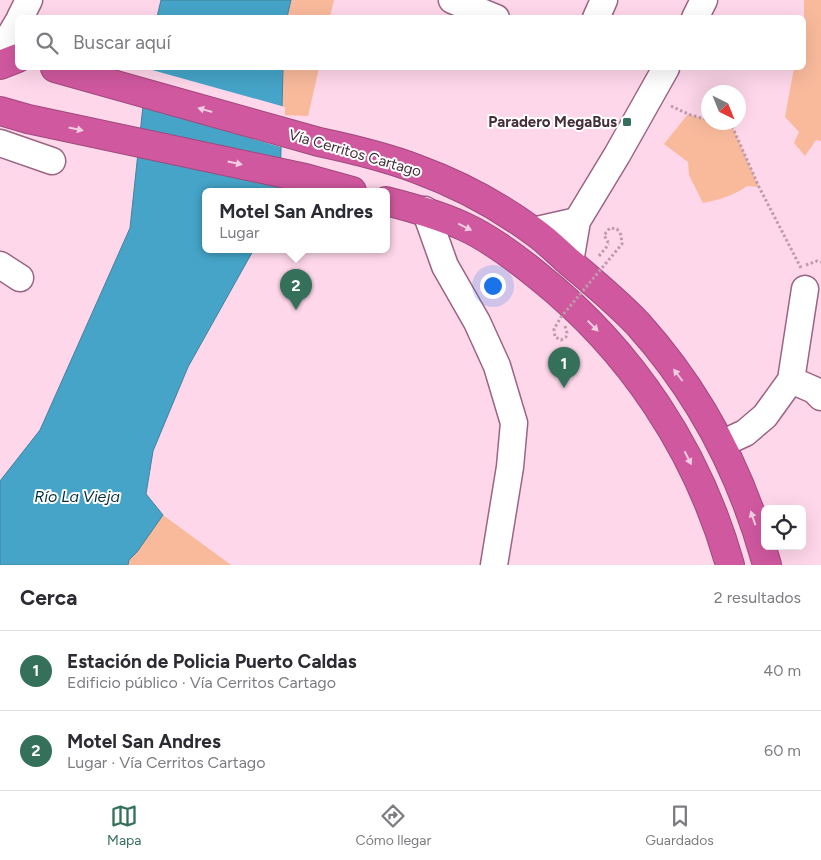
<!DOCTYPE html>
<html lang="es">
<head>
<meta charset="utf-8">
<style>
  :root { --surface:#fff; --page:#f7f7f7; --text:#2b2b33; --muted:#7c7c81; --line:#e1e1e2; --accent:#35705a }
  body { margin:0; font-family:Figtree,sans-serif; background:var(--page); color:var(--text) }
  .controls { position:absolute; right:15px; bottom:15px; display:grid; overflow:hidden; border-radius:8px; box-shadow:0 5px 20px #0002 }
  .controls button { width:45px; height:45px; display:grid; place-items:center; padding:0; border:0; border-bottom:1px solid var(--line); background:var(--surface); color:var(--text); font:25px sans-serif }
  .compass { position:absolute; left:701px; top:85px; width:45px; height:45px; border-radius:50%; background:var(--surface); box-shadow:0 5px 20px #0002; rotate:137deg }
  .you { position:absolute; left:492px; top:285px; width:18px; height:18px; margin:-12px; border:4px solid #fff; border-radius:50%; background:#1a73e8; box-shadow:0 0 0 8px #1a73e833 }
  .badge { display:grid; place-items:center; width:32px; height:32px; border-radius:50%; background:var(--accent); color:#fff; font-size:16px; font-weight:700 }
  .pin { position:absolute; translate:-50% -41px; filter:drop-shadow(0 1px 2px #0008) }
  .pin::after { content:''; position:absolute; top:26px; width:18px; height:15px; background:inherit; clip-path:polygon(0 0,100% 0,50% 100%) }
  .popup { position:absolute; left:202px; top:188px; width:188px; height:65px; box-sizing:border-box; display:grid; place-content:center; border-radius:8px; background:var(--surface); filter:drop-shadow(0 1px 4px #0005); font-size:16px; white-space:nowrap; color:var(--muted) }
  .popup b { font-size:19px; color:var(--text) }
  .popup::after { content:''; position:absolute; left:50%; top:100%; margin-left:-10px; border:10px solid transparent; border-top-color:var(--surface) }
  .list { margin:0; padding:0; list-style:none }
  h2 { display:flex; justify-content:space-between; align-items:center; height:65px; margin:0; padding:0 20px; font-size:21px }
  h2 small { font-size:16px; font-weight:400; color:var(--muted) }
  .list li { display:grid; grid-template-columns:32px 1fr auto; gap:15px; align-items:center; box-sizing:border-box; height:80px; padding:0 20px; border-top:1px solid var(--line) }
  .list b { display:block; font-size:19px; white-space:nowrap }
  .list p { margin:0; font-size:16px; white-space:nowrap; color:var(--muted) }
  .list em { font-size:16px; font-style:normal; color:var(--muted) }
  .icon { flex:none; width:28px; height:28px; fill:none; stroke:currentColor; stroke-width:2; stroke-linecap:round; stroke-linejoin:round }
  .map { position:relative; flex:none; width:821px; height:565px; overflow:hidden }
  .search { position:absolute; background:var(--surface); box-shadow:0 5px 20px #0002; left:15px; right:15px; top:15px; height:55px; display:flex; align-items:center; gap:12px; box-sizing:border-box; padding:0 18px; border-radius:8px; color:var(--muted); font-size:19px }
  .sheet { height:225px; background:var(--surface) }
  nav { display:flex; justify-content:space-around; align-items:center; box-sizing:border-box; height:70px; border-top:1px solid var(--line); background:var(--surface); font-size:14px; color:var(--muted) }
  nav a { display:grid; justify-items:center; gap:2px }
  nav .on { color:var(--accent) }
  .map>svg:first-child { display:block }
</style>
</head>
<body>
<div class="map">
<svg width="821" height="565" viewBox="0 0 821 565">
  <rect width="100%" height="100%" fill="#fed7ea"/>
  <path fill="#f9ba9c" d="M291,0H334L330,17L287,18Z
    M804,0H821V141L816,140L805,156L794,143L799,132L785,117L794,68H804Z
    M283,68H319L308,116L282,115Z
    M688,114L708,120V122L718,123L732,126L759,187L747,186C735,195 719,200 703,203L689,175L688,162L664,144Z
    M163,515L231,565H128V560Z"/>
  <path fill="#45a4c8" stroke="#45809d" d="M161,0H291L287,17H157Z
    M147,68H283L280,191H206V249H254L188,367L153,451L146,494L163,515L137,552L129,560L128,565H0V481L40,430L130,228Z"/>
  <path fill="#fed7ea" d="M145,68L285,107L284,148L140,106Z"/>
  <g fill="none" stroke-linecap="round" stroke-linejoin="round">
    <g stroke="#9c6483" stroke-width="29">
      <path id="minor" d="M452,0L496,18
        M20,18L29,0
        M596,18L604,0
        M695,18L704,0
        M0,53L18,22
        M0,143L52,161
        M425,210L445,266L477,322L497,366L514,423L510,467L494,565
        M533,231L577,221
        M570,262L577,221L617,155L666,68
        M0,265L20,278
        M791,380L814,390L821,397
        M721,444L745,433L765,416L791,380L805,289"/>
    </g>
    <g stroke="#9f497c" stroke-width="30">
      <path id="highway" d="M0,65L18,58
        M55,68L319,142C352,149 386,157 417,169C458,184 499,206 533,231C546,240 557,251 568,261C592,281 616,301 638,324C700,393 743,476 767,565
        M0,111L28,119L305,178L352,191
        M386,201C413,208 439,215 465,227C491,239 516,258 538,276C631,350 698,451 730,565"/>
    </g>
    <path stroke="#bd9bac" stroke-width="3" stroke-dasharray="2.5 2.5" stroke-linecap="butt" d="M671,106L688,114L708,120
      M718,122L732,126L759,187L801,268
      M599,256L609,244
      M806,265L817,261L821,262"/>
    <use href="#minor" stroke="#fff" stroke-width="26"/>
    <use href="#highway" stroke="#d0589f" stroke-width="28"/>
    <path stroke="#bd9bac" stroke-width="3" stroke-dasharray="2.5 2.5" stroke-linecap="butt" d="M565,326L567,333L566,337L561,340L555,337L554,329L561,317L622,244L621,235L617,229L610,228L604,235L609,244"/>
  </g>
  <defs><path id="oneway-solid" d="M-6-.8H1V-3.2L6.5 0L1 3.2V.8H-6Z" transform="scale(1.25)"/></defs>
  <g fill="#f1cde2">
    <use href="#oneway-solid" transform="translate(205 110) rotate(-164)"/>
    <use href="#oneway-solid" transform="translate(76 129) rotate(12)"/>
    <use href="#oneway-solid" transform="translate(235 163) rotate(12)"/>
    <use href="#oneway-solid" transform="translate(465 227) rotate(26)"/>
    <use href="#oneway-solid" transform="translate(593 326) rotate(45)"/>
    <use href="#oneway-solid" transform="translate(678 375) rotate(-127)"/>
    <use href="#oneway-solid" transform="translate(688 458) rotate(63)"/>
    <use href="#oneway-solid" transform="translate(753 518) rotate(-109)"/>
  </g>
  <rect fill="#35705a" stroke="#fff" stroke-width="2" x="622" y="117" width="10" height="10" rx="2.5"/>
  <g text-anchor="middle" stroke-width="4" stroke-linejoin="round" paint-order="stroke">
    <g font-size="15" font-weight="bold" fill="#452d3a" stroke="#fff" text-anchor="end">
      <text x="617" y="127">Paradero MegaBus</text>
    </g>
    <g font-size="15" fill="#452d3a" stroke="#fff">
      <text transform="translate(355 153) rotate(16)" y="5">Vía Cerritos Cartago</text>
    </g>
    <g font-size="16" font-style="italic" fill="#032f3e" stroke="#fff">
      <text x="77" y="502">Río La Vieja</text>
    </g>
  </g>
</svg>
<div class="controls">
<button><svg class="icon" aria-label="locate" viewBox="0 0 24 24"><circle cx="12" cy="12" r="6"/><path d="M12 2v4M12 18v4M2 12h4M18 12h4"/></svg></button>
</div>
<svg class="compass" viewBox="-18 -18 36 36"><path d="M0-13l5 13h-10z" fill="#e53935"/><path d="M0 13l5-13h-10z" fill="#7c7c81"/></svg>
<div class="you"></div>
<div class="pin badge" style="left:564px;top:388px">1</div>
<div class="pin badge" style="left:296px;top:310px">2</div>
<div class="popup"><b>Motel San Andres</b>Lugar</div>
<div class="search"><svg class="icon" aria-label="search" viewBox="0 0 24 24"><circle cx="10" cy="10" r="6"/><path d="M15 15l6 6"/></svg>Buscar aquí</div>
</div>
<section class="sheet">
<h2>Cerca<small>2 resultados</small></h2>
<ul class="list">
<li><span class="badge">1</span><div><b>Estación de Policia Puerto Caldas</b><p>Edificio público · Vía Cerritos Cartago</p></div><em>40 m</em></li>
<li><span class="badge">2</span><div><b>Motel San Andres</b><p>Lugar · Vía Cerritos Cartago</p></div><em>60 m</em></li>
</ul>
</section>
<nav>
<a class="on"><svg class="icon" aria-label="map" viewBox="0 0 24 24"><path d="M3 6l6-2 6 2 6-2v14l-6 2-6-2-6 2zM9 4v14M15 6v14"/></svg>Mapa</a>
<a><svg class="icon" aria-label="directions" viewBox="0 0 24 24"><path d="M12 3l9 9-9 9-9-9zM9 14v-3h6M13 9l2 2-2 2"/></svg>Cómo llegar</a>
<a><svg class="icon" aria-label="saved" viewBox="0 0 24 24"><path d="M7 4h10v16l-5-4-5 4z"/></svg>Guardados</a>
</nav>
</body>
</html>
